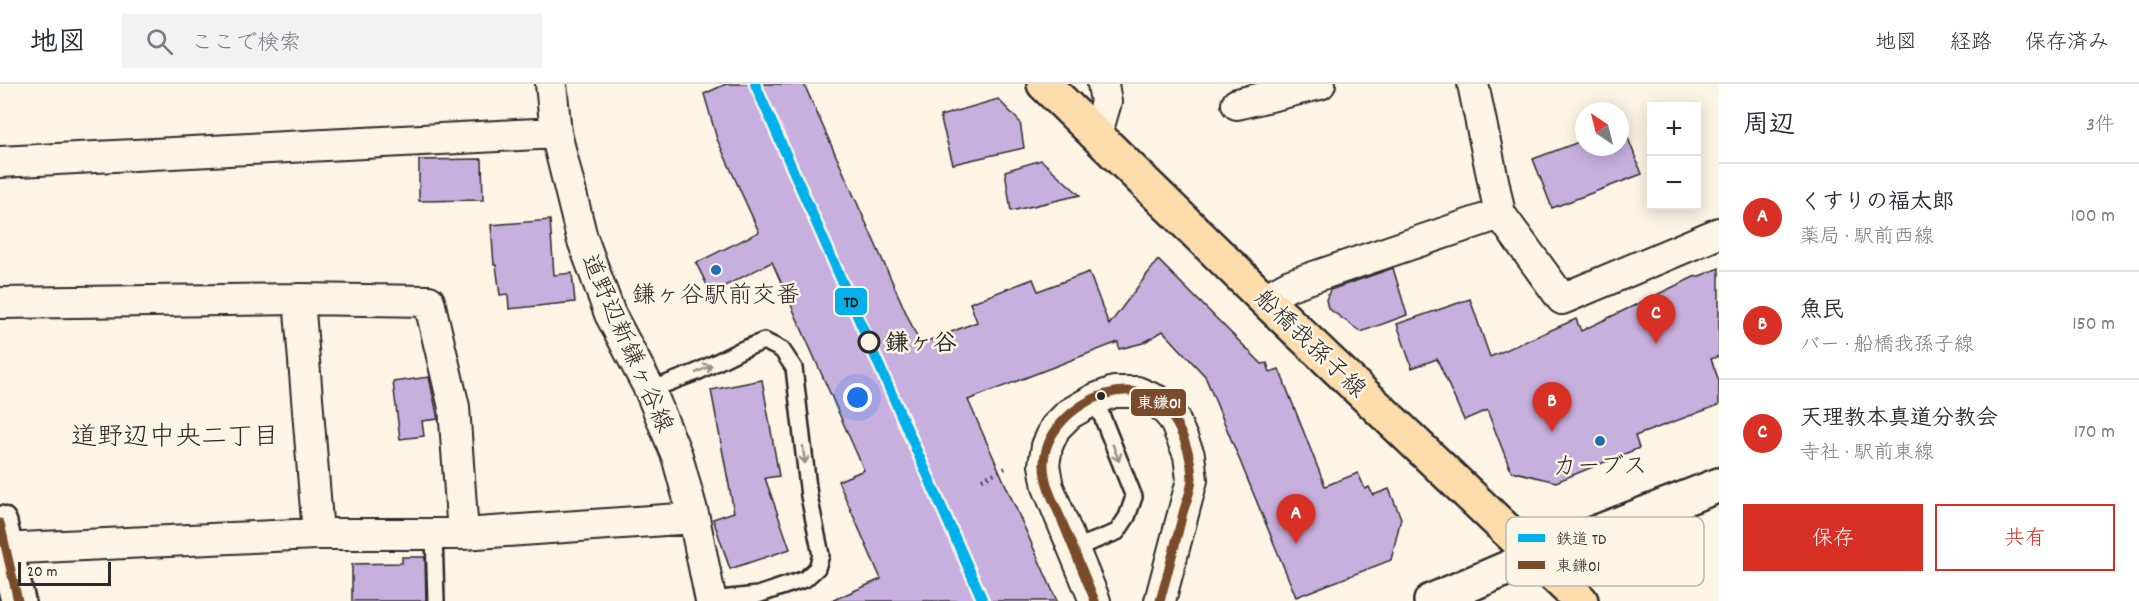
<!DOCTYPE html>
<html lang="ja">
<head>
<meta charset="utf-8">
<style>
  :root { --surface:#fff; --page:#f2f2f3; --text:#2b2b33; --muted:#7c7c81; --line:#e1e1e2; --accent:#d93025 }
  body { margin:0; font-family:Dekko,"Klee One",sans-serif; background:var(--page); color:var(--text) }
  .controls { position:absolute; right:18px; top:18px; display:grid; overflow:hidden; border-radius:0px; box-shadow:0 3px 15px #0003 }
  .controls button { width:54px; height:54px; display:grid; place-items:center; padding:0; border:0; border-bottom:2px solid var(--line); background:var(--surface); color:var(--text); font:30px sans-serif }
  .compass { position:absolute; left:1575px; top:18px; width:54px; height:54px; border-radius:50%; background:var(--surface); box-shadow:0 3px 15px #0003; rotate:325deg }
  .scale { position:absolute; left:18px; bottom:15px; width:93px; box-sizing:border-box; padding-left:6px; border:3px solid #2b2b2b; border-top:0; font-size:16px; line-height:21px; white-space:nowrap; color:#2b2b2b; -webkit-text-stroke:4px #fcf5e5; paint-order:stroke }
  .you { position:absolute; left:858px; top:314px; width:21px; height:21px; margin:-15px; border:4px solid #fff; border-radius:50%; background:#1a73e8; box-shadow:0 0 0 9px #1a73e833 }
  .badge { display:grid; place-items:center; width:39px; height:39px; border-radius:50%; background:var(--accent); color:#fff; font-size:20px; font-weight:700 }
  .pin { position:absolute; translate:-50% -50px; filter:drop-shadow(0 2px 3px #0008) }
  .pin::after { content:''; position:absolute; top:32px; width:21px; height:18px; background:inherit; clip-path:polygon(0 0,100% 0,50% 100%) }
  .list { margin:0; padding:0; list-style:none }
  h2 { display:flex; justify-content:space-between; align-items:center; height:78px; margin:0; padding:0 24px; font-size:26px }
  h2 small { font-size:20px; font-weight:400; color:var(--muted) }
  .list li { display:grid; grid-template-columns:39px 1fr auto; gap:18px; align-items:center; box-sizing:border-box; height:108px; padding:0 24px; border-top:2px solid var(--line) }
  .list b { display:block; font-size:22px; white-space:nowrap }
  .list p { margin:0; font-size:20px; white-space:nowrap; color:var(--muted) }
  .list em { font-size:20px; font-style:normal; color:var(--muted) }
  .actions { display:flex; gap:12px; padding:18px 24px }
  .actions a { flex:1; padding:14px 0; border:2px solid var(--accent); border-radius:0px; text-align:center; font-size:21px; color:var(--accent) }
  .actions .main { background:var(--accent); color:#fff }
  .icon { flex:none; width:33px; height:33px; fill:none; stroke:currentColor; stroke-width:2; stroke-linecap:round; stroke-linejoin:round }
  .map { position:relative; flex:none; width:1719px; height:517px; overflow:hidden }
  header { display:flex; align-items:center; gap:36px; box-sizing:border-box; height:84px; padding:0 30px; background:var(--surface); border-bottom:2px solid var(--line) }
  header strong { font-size:28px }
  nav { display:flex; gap:33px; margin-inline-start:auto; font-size:21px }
  .search { width:420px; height:54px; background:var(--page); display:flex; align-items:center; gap:15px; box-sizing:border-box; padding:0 21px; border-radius:0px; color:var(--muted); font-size:22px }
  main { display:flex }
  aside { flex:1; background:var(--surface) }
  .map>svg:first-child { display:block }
</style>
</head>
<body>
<header>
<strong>地図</strong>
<div class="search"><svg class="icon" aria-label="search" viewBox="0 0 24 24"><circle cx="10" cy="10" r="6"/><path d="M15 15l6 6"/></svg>ここで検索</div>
<nav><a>地図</a><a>経路</a><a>保存済み</a></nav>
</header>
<main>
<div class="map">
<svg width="1719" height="517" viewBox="0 0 1719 517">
  <rect width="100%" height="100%" fill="#fcf5e5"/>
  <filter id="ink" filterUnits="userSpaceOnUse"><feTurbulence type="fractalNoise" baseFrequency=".0167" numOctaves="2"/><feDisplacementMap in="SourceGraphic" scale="12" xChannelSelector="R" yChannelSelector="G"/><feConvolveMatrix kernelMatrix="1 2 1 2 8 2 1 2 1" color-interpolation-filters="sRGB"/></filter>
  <g filter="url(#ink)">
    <path fill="#c7afde" stroke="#2b2b2b" stroke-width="1.5" d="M726,0H804L920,260L977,238L970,219L1033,195L1038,207L1089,188L1109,241L1158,176L1262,280L1267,279L1270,288L1279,285L1325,402L1358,389L1365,405L1369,403L1373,411L1389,405L1401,434L1391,476L1296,513L1205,292L1163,247L1143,259L1119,265L1118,258L968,316L1057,517H831L881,495L838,397L864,386L772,178L711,209L696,179L759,148L717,55L704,10Z
      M998,15L1020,38L1024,64L953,80L940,32Z
      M1623,41L1642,90L1552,124L1533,75L1584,56V63H1620V42Z
      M482,75L483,116L419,117V76Z
      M1041,76L1080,111L1011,127L1005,87Z
      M550,136L554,191L572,189L575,218L509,225L508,210L500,211L496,181H494L491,141Z
      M1393,184L1407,231L1361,248L1328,224L1326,216L1330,206Z
      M1719,184V272L1711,275L1719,297V321L1635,352L1639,364L1556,398L1511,387L1487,326L1464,336L1437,275L1412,284L1397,240L1470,215L1490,273L1576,235L1581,247L1696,192L1697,193Z
      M429,293L438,335L422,337L424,352L400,355L393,298Z
      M762,296L779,392L765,394L790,465L730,485L713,435L734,428L711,306Z
      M402,473H425L426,517H352V480L402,479Z"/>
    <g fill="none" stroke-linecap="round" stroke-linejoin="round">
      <g stroke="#2b2b2b" stroke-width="20">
        <path id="lane" d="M650,306L697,288L741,266L764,257L782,266L794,284L809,412L821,471L817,484L805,495L758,511L711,516
          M434,450L436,517
          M1073,465L1117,448L1127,433L1134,413L1095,315"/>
      </g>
      <g stroke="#2b2b2b" stroke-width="34">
        <path id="street" d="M551,0L556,49L582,154L610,230L650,306L677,372L694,434L711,517
          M1473,0L1500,130L1562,215L1719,149
          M1237,20L1320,0
          M1096,52L1106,18L1103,0
          M0,78L556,49
          M1264,215L1290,201L1500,130
          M0,219L299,215
          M318,450L299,215L429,217L454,323L463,450
          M0,465L315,450H463L694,434
          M1095,517L1048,403L1044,381L1047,362L1055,344L1069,330L1095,315L1114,308H1137L1158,317L1174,335L1189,371L1192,396L1160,517"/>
      </g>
      <g stroke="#2b2b2b" stroke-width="38">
        <path id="secondary" d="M0,439L18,517
          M1431,517L1536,472L1719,401"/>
      </g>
      <g stroke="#2b2b2b" stroke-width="38">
        <path id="primary" d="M1044,0L1264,215L1581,517"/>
      </g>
      <path stroke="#2b2b2b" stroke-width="4" stroke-dasharray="1.5 4.5" stroke-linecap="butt" d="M982,395L1008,383"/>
      <use href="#lane" stroke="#fcf5e5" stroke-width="15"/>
      <use href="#street" stroke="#fcf5e5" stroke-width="30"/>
      <use href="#secondary" stroke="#fcf5e5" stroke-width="33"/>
      <use href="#primary" stroke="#fddcac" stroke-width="33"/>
      <g stroke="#fcf5e5" stroke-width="14">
        <path id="bus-1" d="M0,439L18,517
          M1095,517C1084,490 1073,464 1062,437C1055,420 1044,401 1044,381C1043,339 1097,300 1137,308C1172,315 1191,361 1192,394C1192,405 1186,418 1183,429C1176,458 1168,488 1160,517"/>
      </g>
      <use href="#bus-1" stroke="#7a4b2a" stroke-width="9"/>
      <g stroke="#fcf5e5" stroke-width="15">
        <path id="rail-1" d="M755,0L983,517"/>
      </g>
      <use href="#rail-1" stroke="#04b0ea" stroke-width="10"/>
    </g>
    <defs><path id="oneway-shaft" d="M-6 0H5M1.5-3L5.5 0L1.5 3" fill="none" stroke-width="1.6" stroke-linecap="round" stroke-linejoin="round" transform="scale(1.5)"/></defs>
    <g stroke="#949088">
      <use href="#oneway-shaft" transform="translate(704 285) rotate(-26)"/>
      <use href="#oneway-shaft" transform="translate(1116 369) rotate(69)"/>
      <use href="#oneway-shaft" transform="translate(804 371) rotate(83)"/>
    </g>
  </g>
  <g fill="#1f6fb2" stroke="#fcf5e5" stroke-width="2">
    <circle cx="716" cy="186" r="6"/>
    <circle cx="1600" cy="357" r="6"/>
  </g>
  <circle fill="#fcf5e5" stroke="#2b2b2b" stroke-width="3" cx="869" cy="258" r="10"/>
  <circle fill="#2b2b2b" stroke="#fcf5e5" stroke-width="2" cx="1101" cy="312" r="5"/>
  <g text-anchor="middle" stroke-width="5" stroke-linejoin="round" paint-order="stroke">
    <g font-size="24" fill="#2b2b2b" stroke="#fcf5e5">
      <text x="716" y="218">鎌ヶ谷駅前交番</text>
      <text x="1600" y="389">カーブス</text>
    </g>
    <g font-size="24" font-weight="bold" fill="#2b2b2b" stroke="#fcf5e5" text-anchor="start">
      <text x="885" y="266">鎌ヶ谷</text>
    </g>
    <g font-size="24" fill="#2b2b2b" stroke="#fcf5e5">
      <text transform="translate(628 259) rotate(66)" y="8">道野辺新鎌ヶ谷線</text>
      <text transform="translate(1311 259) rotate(44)" y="8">船橋我孫子線</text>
    </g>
    <g font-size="26" fill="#2b2b2b" stroke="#fcf5e5">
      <text x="175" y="360">道野辺中央二丁目</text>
    </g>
  </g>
  <rect x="1506" y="433" width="198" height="69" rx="9" fill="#fcf5e5" stroke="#bdb8ad" stroke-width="1.5"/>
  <rect x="1518" y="450" width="27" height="8" fill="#04b0ea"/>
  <rect x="1518" y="477" width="27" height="8" fill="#7a4b2a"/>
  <g font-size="16" fill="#2b2b2b">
    <text x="1556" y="460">鉄道 TD</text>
    <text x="1556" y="487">東鎌01</text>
  </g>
  <g stroke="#fcf5e5" stroke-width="2">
    <rect x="834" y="203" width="34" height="29" rx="6" fill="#04b0ea"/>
    <rect x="1130" y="304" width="57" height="29" rx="6" fill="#7a4b2a"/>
  </g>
  <g font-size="16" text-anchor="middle" font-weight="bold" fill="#fff">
    <text x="1159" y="324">東鎌01</text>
  </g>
  <g font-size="16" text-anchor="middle" font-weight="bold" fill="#111">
    <text x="851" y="223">TD</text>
  </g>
</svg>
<div class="controls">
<button>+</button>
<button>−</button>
</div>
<svg class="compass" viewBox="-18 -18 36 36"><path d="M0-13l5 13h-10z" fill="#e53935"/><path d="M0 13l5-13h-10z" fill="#7c7c81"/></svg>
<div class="scale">20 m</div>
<div class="you"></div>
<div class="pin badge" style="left:1296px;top:460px">A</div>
<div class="pin badge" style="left:1552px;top:348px">B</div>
<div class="pin badge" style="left:1656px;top:260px">C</div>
</div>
<aside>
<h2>周辺<small>3件</small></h2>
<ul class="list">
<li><span class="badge">A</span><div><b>くすりの福太郎</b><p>薬局 · 駅前西線</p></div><em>100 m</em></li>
<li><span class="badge">B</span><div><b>魚民</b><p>バー · 船橋我孫子線</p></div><em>150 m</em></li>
<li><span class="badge">C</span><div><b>天理教本真道分教会</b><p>寺社 · 駅前東線</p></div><em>170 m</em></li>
</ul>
<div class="actions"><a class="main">保存</a><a>共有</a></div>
</aside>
</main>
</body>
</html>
